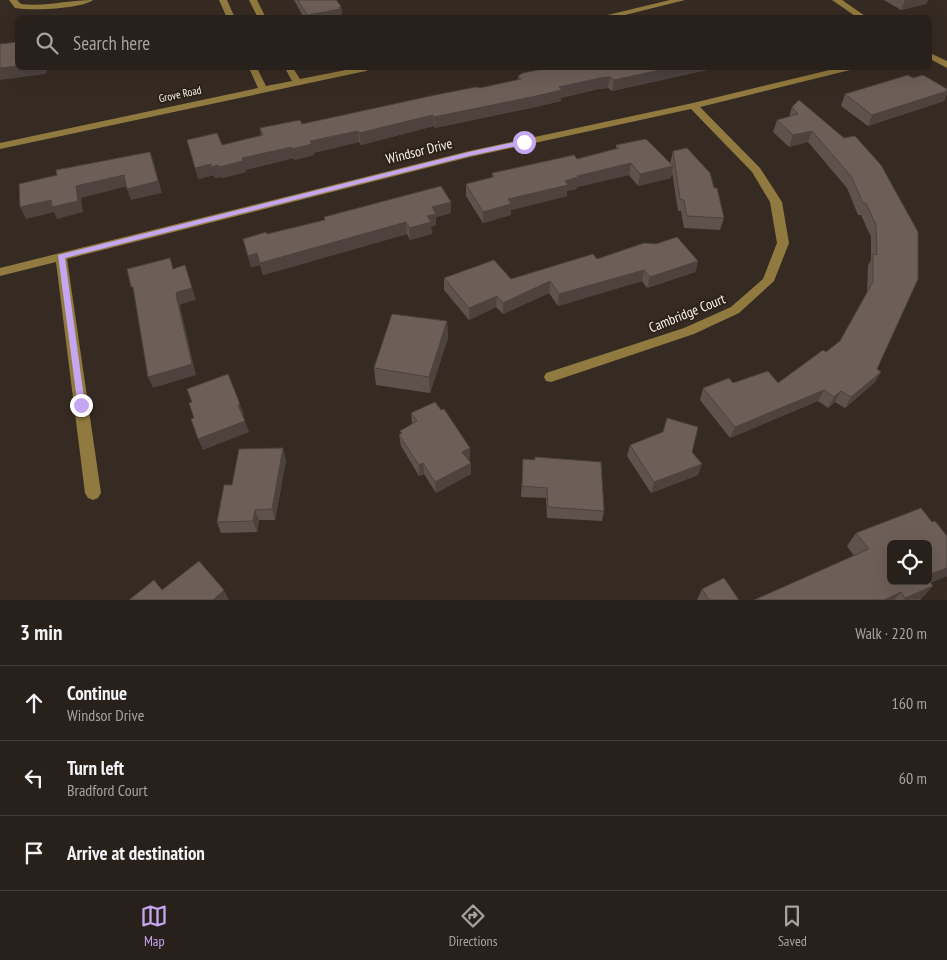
<!DOCTYPE html>
<html lang="en">
<head>
<meta charset="utf-8">
<style>
  :root { --surface:#28201a; --page:#302823; --text:#f1f3f6; --muted:#a5a3a2; --line:#443e39; --accent:#c5a6f0 }
  body { margin:0; font-family:"PT Sans Narrow",sans-serif; background:var(--page); color:var(--text) }
  .controls { position:absolute; right:15px; bottom:15px; display:grid; overflow:hidden; border-radius:8px; box-shadow:0 5px 20px #0002 }
  .controls button { width:45px; height:45px; display:grid; place-items:center; padding:0; border:0; border-bottom:1px solid var(--line); background:var(--surface); color:var(--text); font:25px sans-serif }
  .stop { position:absolute; width:15px; height:15px; margin:-11px; border:4px solid #c5a6f0; border-radius:50%; background:#fff }
  .stop.end { background:#c5a6f0; border-color:#fff; box-shadow:0 1px 5px #0008 }
  .list { margin:0; padding:0; list-style:none }
  h2 { display:flex; justify-content:space-between; align-items:center; height:65px; margin:0; padding:0 20px; font-size:21px }
  h2 small { font-size:16px; font-weight:400; color:var(--muted) }
  .list li { display:grid; grid-template-columns:32px 1fr auto; gap:15px; align-items:center; box-sizing:border-box; height:75px; padding:0 20px; border-top:1px solid var(--line) }
  .list b { display:block; font-size:19px; white-space:nowrap }
  .list p { margin:0; font-size:16px; white-space:nowrap; color:var(--muted) }
  .list em { font-size:16px; font-style:normal; color:var(--muted) }
  .icon { flex:none; width:28px; height:28px; fill:none; stroke:currentColor; stroke-width:2; stroke-linecap:round; stroke-linejoin:round }
  .map { position:relative; flex:none; width:947px; height:600px; overflow:hidden }
  .search { position:absolute; background:var(--surface); box-shadow:0 5px 20px #0002; left:15px; right:15px; top:15px; height:55px; display:flex; align-items:center; gap:12px; box-sizing:border-box; padding:0 18px; border-radius:8px; color:var(--muted); font-size:19px }
  .sheet { height:290px; background:var(--surface) }
  nav { display:flex; justify-content:space-around; align-items:center; box-sizing:border-box; height:70px; border-top:1px solid var(--line); background:var(--surface); font-size:14px; color:var(--muted) }
  nav a { display:grid; justify-items:center; gap:2px }
  nav .on { color:var(--accent) }
  .map>svg:first-child { display:block }
</style>
</head>
<body>
<div class="map">
<svg width="947" height="600" viewBox="0 0 947 600">
  <rect width="100%" height="100%" fill="#362b22"/>
  <g fill="none" stroke-linecap="round" stroke-linejoin="round">
    <path fill="#917a3f" fill-rule="evenodd" d="M9,0H17L21,4C45,7 69,0 93,0C81,9 31,11 15,8Z
      M219,0H227L235,18H227Z
      M249,0H257L266,18H258Z
      M670,0H685L613,18H595Z
      M832,0H842L868,18H858Z
      M930,53L947,61V68L930,59Z
      M249,68H257L266,86L292,81L285,68H293L300,79L356,68H371L366,71L0,149V143L258,88Z
      M838,68H852L850,70L700,107L760,168L782,202L789,243L774,281L739,313L694,334L551,382L546,381L544,377L546,373L684,328L731,307L763,279L777,243L770,202L752,172L691,109L470,157L67,259L101,493L98,498L93,500L88,498L85,493L56,262L0,276V268L469,151L693,103Z"/>
  </g>
  <path fill="#5f514c" d="M294,0H336L341,6L342,17L341,18H304Z
    M884,0H928L926,4L901,10Z
    M716,68L612,91L608,88L598,89L561,98V101L535,107L435,128L434,126L361,145L359,142L313,153L314,155L294,160V158L245,170L246,172L222,178L221,177L215,178L214,175L198,179L222,145L261,136L260,128L302,124L480,88L518,80V76Z
    M947,89V94L944,101L868,126L841,106L845,94Z
    M792,107L844,138L881,165L877,369L881,372L874,383L845,408L835,402L828,408L818,401L730,438L700,400L703,388L733,383H778L826,352L840,341L867,292L868,266L871,259V237L861,215H858L847,188L808,142L789,147L773,132L777,120L789,117Z
    M616,145L670,164L673,151L714,188L724,218L720,230L684,228L681,211H678L672,172L671,178L638,186L629,175L577,187V189L567,191V196L511,210V215L483,223L466,196V184L492,177V173L577,159L616,149Z
    M451,202V213L436,217V225L431,227L432,234L410,240L407,234L263,275L260,265L251,267L243,239L267,234L324,220V217Z
    M597,259L698,261L695,272L647,288L642,281L558,306L549,293L503,314L496,307L469,320L444,290V278L511,279Z
    M447,321L448,338L430,393L376,385L374,368Z
    M411,413L470,448V459L468,460L471,474L436,493L424,474L419,476L401,446L399,435L401,434L400,431L412,424Z
    M630,445L692,452L698,475L651,493L627,456Z
    M523,459L604,511L602,521L547,518L546,498L521,497Z
    M286,460L275,520H259L257,532L221,533L217,522L232,485Z
    M932,522L947,536V576L930,583L921,599L920,600H754L854,556L847,546L856,533Z
    M702,589L739,600H697Z"/>
  <path fill="#4d423e" d="M905,0H928L926,4L901,10Z
    M341,6L342,17L341,18H308L307,15Z
    M18,66V68H51H48L46,74L0,80V68Z
    M670,68H716L612,91L614,80Z
    M610,77L608,88L598,89L561,98V101L535,107L435,128L434,117L600,78Z
    M947,91V94L944,101L868,126L872,115Z
    M433,115L434,126L361,145L359,133Z
    M358,131L359,142L313,153L314,155L294,160L292,149L310,141Z
    M812,131L808,142L789,147L793,135Z
    M292,147L294,158L245,170L246,172L222,178L221,177L215,178L214,175L198,179L195,168L242,158Z
    M150,152L154,163L162,193L131,200L127,189Z
    M631,163L629,175L577,187V189L567,191V196L511,210V215L483,223V212L508,199L577,176Z
    M673,166L671,178L638,186L640,174Z
    M124,175L128,186L81,198L83,212L57,219L54,212L26,219L20,207L76,186Z
    M451,202V213L436,217V225L431,227L432,234L410,240L409,228L427,216L432,207Z
    M406,222L407,234L263,275L260,263Z
    M257,253L260,265L251,267L248,256Z
    M698,261L695,272L647,288L650,277Z
    M185,265L196,300L181,304L180,306L196,375L153,388L148,377L176,295Z
    M644,270L642,281L558,306L559,294Z
    M550,281L549,293L503,314V303Z
    M497,296L496,307L469,320V308Z
    M447,321L448,338L430,393L429,377Z
    M881,372L874,383L845,408L851,397Z
    M824,390L818,401L730,438L735,427Z
    M841,391L835,402L828,408L834,397Z
    M240,404L244,415L242,416L238,405Z
    M245,421L249,432L203,450L198,439Z
    M283,448L286,460L275,520L272,509Z
    M470,448V459L462,463V452Z
    M423,463L424,474L419,476V465Z
    M471,463V474L436,493L435,482Z
    M702,464L698,475L651,493L654,482Z
    M255,510L259,520L257,532L253,521Z
    M947,568V576L914,589L928,581V575Z
    M933,586L921,599L904,600L905,598Z
    M224,590L229,600H213Z
    M901,592L894,600H884Z"/>
  <path fill="#6e5e58" stroke="#4d423e" d="M298,0H336L341,6L339,7L340,9L307,15Z
    M186,15L187,18H170Z
    M18,42V66L0,68V44Z
    M548,68H670L614,80L610,77L600,78L559,87L562,90L536,96L434,117L433,115L359,133L358,131L310,141L312,144L292,149V147L242,158L243,161L219,167L218,165L211,167V164L195,168L187,140L217,133L222,145L263,135L260,128L300,120L302,124L440,94L476,87L480,88L521,79L518,76L523,73Z
    M908,75L913,78L923,75L947,89V91L872,115L845,94Z
    M799,100L844,138L855,136L881,165L918,232V279L877,369L881,372L851,397L841,391L834,397L824,390L735,427L703,388L729,378L733,383L768,371L778,383L823,350L826,352L840,341L873,282V254L877,255L876,225L866,203H863L851,176L812,131L793,135L777,120L798,114L792,107Z
    M646,139L673,166L640,174L631,163L577,176L578,177L565,181L568,185L508,199L511,204L483,212L466,184L494,177L492,173L574,155L577,159L619,148L616,145Z
    M687,148L710,173L714,188H717L724,218L687,216L684,200L680,199L673,151Z
    M150,152L158,181L127,189L124,175L76,186L78,201L52,207L51,200L20,207L19,184L57,175L56,170Z
    M441,186L451,202L432,207L436,214L427,216L431,222L409,228L406,222L260,263L257,253L248,256L243,239L266,232L267,234L325,220L324,217Z
    M677,237L698,261L650,277L644,270L559,294L550,281L503,303L497,296L469,308L444,278L494,260L511,279L593,254L597,259L644,243L656,244Z
    M170,258L173,269L185,265L192,288L177,292L176,295L192,364L148,377L133,287H131L127,269Z
    M392,314L447,321L429,377L374,368Z
    M228,374L240,404L238,405L245,421L198,439L191,419L194,418L189,403L192,402L187,389Z
    M435,402L441,410L444,409L470,448L462,452L471,463L435,482L423,463L419,465L399,435L402,433L400,431L417,421L411,413Z
    M667,418L698,427L692,452L702,464L654,482L630,445L663,432Z
    M283,448L272,509L255,510L253,521L217,522L224,485H232L239,449Z
    M535,457L601,462L604,511L548,507L547,488L522,486L523,459L535,460Z
    M921,508L932,522L935,521L947,536V568L928,575V544H891V581H928V580L933,586L905,598L901,592L884,600H754L869,549L856,533Z
    M199,561L224,590L213,600H129L154,580L162,590Z
    M724,578L739,600H709L702,589Z"/>
  <path fill="#c5a6f0" d="M524,140L527,142L526,144L469,156L65,258L85,405L84,408H78L58,255L469,152Z"/>
  <g text-anchor="middle" stroke-width="4" stroke-linejoin="round" paint-order="stroke">
    <g font-size="11" fill="#fbf4ed" stroke="#2c2218">
      <text transform="translate(180 94) rotate(-12)" y="4">Grove Road</text>
    </g>
    <g font-size="14" fill="#fbf4ed" stroke="#2c2218">
      <text transform="translate(419 151) rotate(-14)" y="5">Windsor Drive</text>
      <text transform="translate(687 313) rotate(-22)" y="5">Cambridge Court</text>
    </g>
  </g>
</svg>
<div class="controls">
<button><svg class="icon" aria-label="locate" viewBox="0 0 24 24"><circle cx="12" cy="12" r="6"/><path d="M12 2v4M12 18v4M2 12h4M18 12h4"/></svg></button>
</div>
<div class="stop" style="left:524px;top:142px"></div>
<div class="stop end" style="left:81px;top:405px"></div>
<div class="search"><svg class="icon" aria-label="search" viewBox="0 0 24 24"><circle cx="10" cy="10" r="6"/><path d="M15 15l6 6"/></svg>Search here</div>
</div>
<section class="sheet">
<h2>3 min<small>Walk · 220 m</small></h2>
<ul class="list">
<li><svg class="icon" aria-label="ahead" viewBox="0 0 24 24"><path d="M12 20V5M6 11l6-6 6 6"/></svg><div><b>Continue</b><p>Windsor Drive</p></div><em>160 m</em></li>
<li><svg class="icon" aria-label="left" viewBox="0 0 24 24"><path d="M17 20v-9H6M10 6l-5 5 5 5"/></svg><div><b>Turn left</b><p>Bradford Court</p></div><em>60 m</em></li>
<li><svg class="icon" aria-label="arrive" viewBox="0 0 24 24"><path d="M6 21V4h12l-3 4 3 4H6"/></svg><div><b>Arrive at destination</b></div></li>
</ul>
</section>
<nav>
<a class="on"><svg class="icon" aria-label="map" viewBox="0 0 24 24"><path d="M3 6l6-2 6 2 6-2v14l-6 2-6-2-6 2zM9 4v14M15 6v14"/></svg>Map</a>
<a><svg class="icon" aria-label="directions" viewBox="0 0 24 24"><path d="M12 3l9 9-9 9-9-9zM9 14v-3h6M13 9l2 2-2 2"/></svg>Directions</a>
<a><svg class="icon" aria-label="saved" viewBox="0 0 24 24"><path d="M7 4h10v16l-5-4-5 4z"/></svg>Saved</a>
</nav>
</body>
</html>
